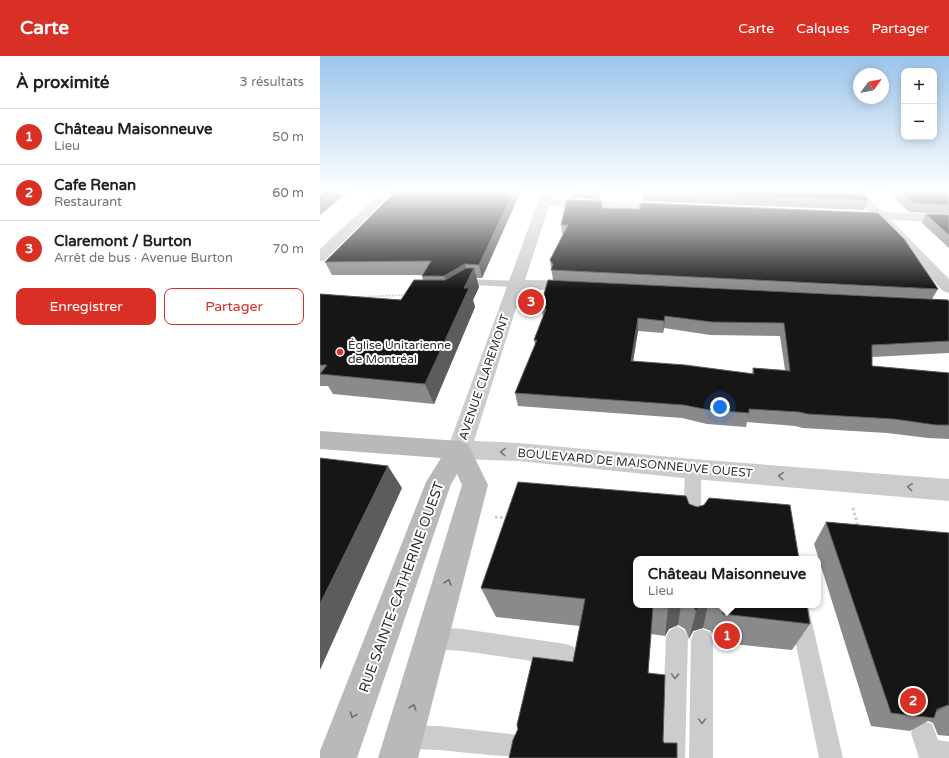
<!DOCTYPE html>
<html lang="fr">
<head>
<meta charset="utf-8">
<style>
  :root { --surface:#fff; --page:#f2f2f2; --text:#202124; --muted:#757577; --line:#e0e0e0; --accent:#d93025 }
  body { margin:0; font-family:"Varela Round",sans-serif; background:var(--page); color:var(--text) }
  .controls { position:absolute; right:12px; top:12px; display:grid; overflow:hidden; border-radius:8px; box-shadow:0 2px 10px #0003 }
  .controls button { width:36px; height:36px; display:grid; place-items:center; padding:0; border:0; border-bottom:1px solid var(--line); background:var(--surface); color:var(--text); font:20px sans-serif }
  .compass { position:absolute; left:533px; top:12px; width:36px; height:36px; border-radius:50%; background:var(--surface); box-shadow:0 2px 10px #0003; rotate:57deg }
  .you { position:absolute; left:400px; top:351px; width:14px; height:14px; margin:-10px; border:3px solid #fff; border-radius:50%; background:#1a73e8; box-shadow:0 0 0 6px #1a73e833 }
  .badge { display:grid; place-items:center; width:26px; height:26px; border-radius:50%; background:var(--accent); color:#fff; font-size:13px; font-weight:700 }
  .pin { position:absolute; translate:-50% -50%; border:2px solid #fff; box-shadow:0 1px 4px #0006 }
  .popup { position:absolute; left:313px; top:500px; width:188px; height:52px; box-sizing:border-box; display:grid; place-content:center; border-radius:8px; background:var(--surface); filter:drop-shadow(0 1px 3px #0005); font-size:13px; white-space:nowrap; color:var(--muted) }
  .popup b { font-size:15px; color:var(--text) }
  .popup::after { content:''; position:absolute; left:50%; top:100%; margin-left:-8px; border:8px solid transparent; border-top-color:var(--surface) }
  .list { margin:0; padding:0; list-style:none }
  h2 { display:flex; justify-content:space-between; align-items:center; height:52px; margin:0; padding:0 16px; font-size:17px }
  h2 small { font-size:13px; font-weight:400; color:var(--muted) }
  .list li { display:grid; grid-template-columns:26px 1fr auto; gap:12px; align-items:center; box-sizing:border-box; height:56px; padding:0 16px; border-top:1px solid var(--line) }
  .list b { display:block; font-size:15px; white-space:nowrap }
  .list p { margin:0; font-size:13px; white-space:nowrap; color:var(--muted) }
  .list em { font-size:13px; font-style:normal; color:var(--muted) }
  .actions { display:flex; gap:8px; padding:12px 16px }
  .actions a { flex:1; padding:9px 0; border:1px solid var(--accent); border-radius:8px; text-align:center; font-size:14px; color:var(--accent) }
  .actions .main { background:var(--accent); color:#fff }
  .map { position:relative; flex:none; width:629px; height:702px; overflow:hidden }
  header { display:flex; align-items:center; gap:24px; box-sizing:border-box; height:56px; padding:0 20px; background:var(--accent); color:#fff }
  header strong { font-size:19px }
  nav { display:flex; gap:22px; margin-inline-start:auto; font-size:14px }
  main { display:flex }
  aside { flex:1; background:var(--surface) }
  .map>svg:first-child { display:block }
</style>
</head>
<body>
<header>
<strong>Carte</strong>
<nav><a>Carte</a><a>Calques</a><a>Partager</a></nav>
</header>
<main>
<aside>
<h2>À proximité<small>3 résultats</small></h2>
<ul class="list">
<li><span class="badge">1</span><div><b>Château Maisonneuve</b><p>Lieu</p></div><em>50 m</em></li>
<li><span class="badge">2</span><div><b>Cafe Renan</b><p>Restaurant</p></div><em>60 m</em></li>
<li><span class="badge">3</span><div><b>Claremont / Burton</b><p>Arrêt de bus · Avenue Burton</p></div><em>70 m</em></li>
</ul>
<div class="actions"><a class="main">Enregistrer</a><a>Partager</a></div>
</aside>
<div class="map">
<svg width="629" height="702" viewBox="0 0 629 702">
  <rect width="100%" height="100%" fill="#fff"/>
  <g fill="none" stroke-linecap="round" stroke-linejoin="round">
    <path stroke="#ccc" stroke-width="2" stroke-dasharray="1.5 1.5" stroke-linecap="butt" d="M39,241L86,239"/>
    <path stroke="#ccc" stroke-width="3" stroke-dasharray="2.5 2.5" stroke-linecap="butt" d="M533,452L538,471
      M175,461L188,462"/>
    <path fill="#ccc" fill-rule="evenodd" d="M149,223L196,225L201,228L196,231L151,229L144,234H136L135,232Z
      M373,407L379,409L381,413V469L378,474L372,477L366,474L363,469L365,413L367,409Z
      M468,549H488L523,702H499Z
      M357,570L364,574L368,581L365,702H341L346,581L350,574Z
      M113,571L143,573L246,588L254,591L257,599L254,607L246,610L143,595L113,593L106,589L102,582L106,575Z
      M382,573L390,576L393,584V702H369L371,584L374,576Z
      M603,665L612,668L618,684L629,686V702H599L591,677L594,668Z
      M85,669L119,670L198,679L207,682L210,691L207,700C188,702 141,696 120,694C105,693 90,695 76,690L73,681L76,672Z"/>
    <path fill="#ccc" fill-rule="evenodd" d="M62,135H74L5,204L0,205V193Z
      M222,135H234L231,143L350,147L354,148L356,151L354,154L350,155L229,150L205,224L256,225L262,227L264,230L262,233L256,235L202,233L154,385L199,387L373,403L629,423V445L373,423L199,405L139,403L130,400L127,394Z
      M529,135H541L563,156L629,159V167L571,164L629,223V237L623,235L556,164L528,162L526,159L528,156H548Z"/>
    <path fill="#b9b9b9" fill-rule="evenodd" d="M0,375L139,385L148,388L168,429L98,702H58L142,429L137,418L131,428L37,702H0V695L106,426L121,402L0,393Z"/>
  </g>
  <path fill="#8a8a8a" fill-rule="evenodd" d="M201,135L162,222H156L159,231L153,244L155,251L114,348L13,338L8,330H0V238L81,244L103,224L102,220L103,219H12L5,206Z
    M251,135H280V144L252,142Z
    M323,135L548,144L544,154L323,145Z
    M543,135H547L546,137Z
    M567,135H629V158L589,156Z
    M282,152L618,233L612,243L233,224L230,204L244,178H242L241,169Z
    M606,158L629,159V192L602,167Z
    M629,246V297L552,301V310L629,317V383L608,382L567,377L483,372L475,370L427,366L426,371L387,368L362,362L198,350L195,337L215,289L214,284L223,261L221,249ZM344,272L390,279L460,280L465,314L433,312L432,318L313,305L318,275L343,277Z
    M369,448L377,451L470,449L316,549H487L490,568L472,594L394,586L391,575L383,572L373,575L369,583L365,573L358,569L349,573L345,580L331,578L328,617L343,685L357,702L253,606L260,570L176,561L161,532Z
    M506,466L629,477V680L618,679L613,667L608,665L590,675L551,670L494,488Z"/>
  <path fill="#5c5c5c" d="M15,135H29L0,159V146Z
    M194,135H201L162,222L159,209Z
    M145,208L148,222L129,234L124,220Z
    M154,212L159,231L153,244L155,251L114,348L105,328L144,232Z
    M345,260L344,272L343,277L344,265Z
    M318,262V275L311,318V305Z
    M68,410L82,432L0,614V548Z
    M350,549H361L358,569L349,573L345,580L348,552Z
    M379,549H388L383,572L373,575L369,583L376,555Z
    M628,649L607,661L617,653Z"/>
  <path fill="#161616" stroke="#5c5c5c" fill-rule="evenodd" d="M0,135H15L0,146Z
    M76,135H194L159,209L145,208L124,220H102L111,205L5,206Z
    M323,135H539L548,144Z
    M579,135H629V149L593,147Z
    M247,144L281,145L282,152L319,153L321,147L558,157L584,183L618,233L231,214L233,208L230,204L248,169H241Z
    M606,158L629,159V179Z
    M146,212H154L144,232H149L105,328L0,318L7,309H0V238L81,244L94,224H125Z
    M228,224L628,244L629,246V285L552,289V310L629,317V369H616L574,363L488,358L479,356L429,353V357L389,354L364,349L195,337L217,284H214L226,253H224L226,249H221ZM345,260L392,266L464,267L470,315L433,312L434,318L365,309L311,305L318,262L344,265Z
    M0,402L68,410L0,548Z
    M198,426L366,440L369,448L377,451L384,449L389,442L470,449L479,503H316V549H350L348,552L333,551L328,617L345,619L343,685L344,687H357V702H189L193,684L198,673L197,669L213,601L253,606L265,543L161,532Z
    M506,466L629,477V650L628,649L617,653L614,662L571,657Z
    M373,549H379L376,555Z
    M400,549H487L490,568L403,558Z"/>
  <defs><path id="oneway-chevron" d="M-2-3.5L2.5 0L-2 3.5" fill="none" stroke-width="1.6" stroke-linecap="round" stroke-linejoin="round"/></defs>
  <g stroke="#767676">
    <use href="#oneway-chevron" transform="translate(183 396) rotate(-178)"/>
    <use href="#oneway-chevron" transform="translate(461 420) rotate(-175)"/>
    <use href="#oneway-chevron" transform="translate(590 431) rotate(-175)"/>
    <use href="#oneway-chevron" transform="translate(355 620) rotate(92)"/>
    <use href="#oneway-chevron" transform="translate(382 665) rotate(90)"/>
  </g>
  <g stroke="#6d6d6d">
    <use href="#oneway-chevron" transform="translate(128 526) rotate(-74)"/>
    <use href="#oneway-chevron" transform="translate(93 651) rotate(-73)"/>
    <use href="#oneway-chevron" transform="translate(33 659) rotate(110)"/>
  </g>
  <linearGradient id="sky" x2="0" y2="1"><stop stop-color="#9bc4ea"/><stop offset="0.58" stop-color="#fff"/><stop offset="1" stop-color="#fff" stop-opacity="0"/></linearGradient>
  <rect width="629" height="233" fill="url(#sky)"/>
  <circle fill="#e82f2e" stroke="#fff" stroke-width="1.5" cx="20" cy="296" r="4"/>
  <g text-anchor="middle" stroke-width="4" stroke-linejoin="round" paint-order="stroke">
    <g font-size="12" fill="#2f2f2f" stroke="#fff" text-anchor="start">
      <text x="28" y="293">Église Unitarienne<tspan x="28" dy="14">de Montréal</tspan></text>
    </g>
    <g font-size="12" fill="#2f2f2f" stroke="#fff">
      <text transform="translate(164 321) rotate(-71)" y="4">AVENUE CLAREMONT</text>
      <text transform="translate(315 407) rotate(5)" y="4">BOULEVARD DE MAISONNEUVE OUEST</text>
    </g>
    <g font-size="14" fill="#2f2f2f" stroke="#fff">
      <text transform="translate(81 531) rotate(-70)" y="5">RUE SAINTE-CATHERINE OUEST</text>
    </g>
  </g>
</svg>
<div class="controls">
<button>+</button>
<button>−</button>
</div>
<svg class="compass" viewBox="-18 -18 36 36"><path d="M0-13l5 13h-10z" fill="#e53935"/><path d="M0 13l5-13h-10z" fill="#757577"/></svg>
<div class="you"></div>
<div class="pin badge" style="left:407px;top:580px">1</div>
<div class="popup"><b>Château Maisonneuve</b>Lieu</div>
<div class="pin badge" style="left:593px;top:645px">2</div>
<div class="pin badge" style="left:211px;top:246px">3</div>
</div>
</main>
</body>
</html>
